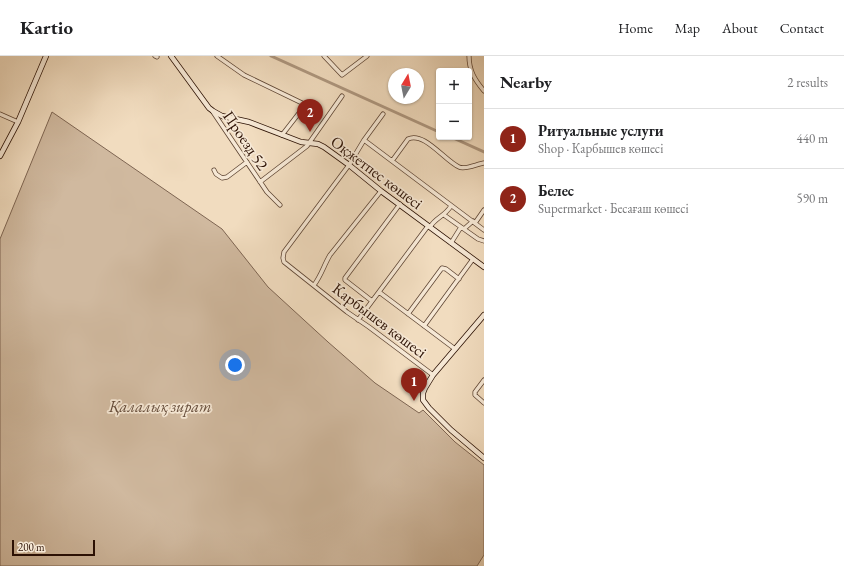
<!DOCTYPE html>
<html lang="en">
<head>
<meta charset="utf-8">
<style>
  :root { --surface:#fff; --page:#f2f2f2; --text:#202124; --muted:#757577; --line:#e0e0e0; --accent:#8f2418 }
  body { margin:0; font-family:"EB Garamond",serif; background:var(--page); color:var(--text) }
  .controls { position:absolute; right:12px; top:12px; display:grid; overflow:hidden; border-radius:4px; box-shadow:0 1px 3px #0004 }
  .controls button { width:36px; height:36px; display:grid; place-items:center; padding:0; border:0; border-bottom:1px solid var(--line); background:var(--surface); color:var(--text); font:20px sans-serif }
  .compass { position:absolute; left:388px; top:12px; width:36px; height:36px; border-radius:50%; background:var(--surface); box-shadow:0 1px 3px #0004; rotate:10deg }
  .scale { position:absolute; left:12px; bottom:10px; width:83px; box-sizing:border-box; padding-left:4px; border:2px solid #2c1104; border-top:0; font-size:11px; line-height:14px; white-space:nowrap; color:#2c1104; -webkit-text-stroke:3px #f6e8d5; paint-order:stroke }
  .you { position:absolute; left:235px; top:309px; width:14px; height:14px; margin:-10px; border:3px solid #fff; border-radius:50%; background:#1a73e8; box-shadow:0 0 0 6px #1a73e833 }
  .badge { display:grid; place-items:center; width:26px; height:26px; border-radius:50%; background:var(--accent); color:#fff; font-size:13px; font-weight:700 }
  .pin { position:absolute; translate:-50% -33px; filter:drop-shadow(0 1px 2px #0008) }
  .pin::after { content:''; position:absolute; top:21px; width:14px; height:12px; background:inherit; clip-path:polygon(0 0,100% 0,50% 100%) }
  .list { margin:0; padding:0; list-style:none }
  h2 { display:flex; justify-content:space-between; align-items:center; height:52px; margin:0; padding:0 16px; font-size:17px }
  h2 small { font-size:13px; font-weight:400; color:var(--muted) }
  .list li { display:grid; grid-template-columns:26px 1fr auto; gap:12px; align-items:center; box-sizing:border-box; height:60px; padding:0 16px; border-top:1px solid var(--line) }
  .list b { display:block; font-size:15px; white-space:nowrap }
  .list p { margin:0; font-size:13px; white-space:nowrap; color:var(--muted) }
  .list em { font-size:13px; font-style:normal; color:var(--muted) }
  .map { position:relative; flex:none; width:484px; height:510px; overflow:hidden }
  header { display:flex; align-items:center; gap:24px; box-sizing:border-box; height:56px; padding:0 20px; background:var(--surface); border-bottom:1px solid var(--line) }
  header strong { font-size:19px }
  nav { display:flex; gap:22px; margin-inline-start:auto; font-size:14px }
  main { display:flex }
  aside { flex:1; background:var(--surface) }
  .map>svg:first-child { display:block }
</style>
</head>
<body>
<header>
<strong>Kartio</strong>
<nav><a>Home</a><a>Map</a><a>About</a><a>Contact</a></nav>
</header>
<main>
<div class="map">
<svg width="484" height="510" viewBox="0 0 484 510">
  <rect width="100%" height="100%" fill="#f1dcbf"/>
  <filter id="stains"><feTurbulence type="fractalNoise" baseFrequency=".005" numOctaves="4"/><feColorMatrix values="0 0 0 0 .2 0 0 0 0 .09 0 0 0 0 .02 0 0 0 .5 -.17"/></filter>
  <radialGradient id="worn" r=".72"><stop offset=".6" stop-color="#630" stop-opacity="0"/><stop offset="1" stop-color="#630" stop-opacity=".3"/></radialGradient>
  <path fill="#d0b99f" stroke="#7e6552" d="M52,56L222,173L268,231L328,286L375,327L419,357L423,354L455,386L484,409V499L477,510H0V183Z"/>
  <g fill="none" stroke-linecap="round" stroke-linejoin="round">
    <path stroke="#ae977f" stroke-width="3" d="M271,0L439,76
      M451,81L484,96"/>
    <g stroke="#5d4433" stroke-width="5">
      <path id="street" d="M155,0L157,1
        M217,0L244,19L302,47L303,49V52L282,79
        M324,0L342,19L367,0
        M469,0C469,15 475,24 484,35
        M213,56L267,136L280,149
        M0,58L18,66
        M383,58L364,84L349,109L284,196L283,202L284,206L347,256L369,271L433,319
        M364,84L484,174
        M392,105L408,83C424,75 445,105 459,111C465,114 477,108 484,107
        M214,114L216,118L222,122L227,121L247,106
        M260,126L307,90L342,40
        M444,159L478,183L484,185
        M475,167L484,154
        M430,171C436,161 444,161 451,150
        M464,173L473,165
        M451,187L461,171
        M314,229C321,220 324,209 330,199L381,135
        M379,236L455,293
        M372,245L345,224V222L400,148
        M408,258L442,212L446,213L459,223
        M358,264L428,170
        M424,270L473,203
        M484,324L475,336V339L484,347"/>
    </g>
    <g stroke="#2c1104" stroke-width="6">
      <path id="secondary" d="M171,0L209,52L213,55L222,60L249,66L301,86L318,88L324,91L349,109L381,135L484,211
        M0,100L18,66L46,0
        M484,259L433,319L425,332L423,337V344L429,352L451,374L484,402"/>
    </g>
    <use href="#street" stroke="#f6e8d5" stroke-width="3.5"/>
    <use href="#secondary" stroke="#f6e8d5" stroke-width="4.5"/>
  </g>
  <g text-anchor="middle" stroke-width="3.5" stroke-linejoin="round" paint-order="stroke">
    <g font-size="16" fill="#2c1104" stroke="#f6e8d5">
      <text transform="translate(246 84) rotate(56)" y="6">Проезд 52</text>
      <text transform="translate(377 116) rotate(37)" y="6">Оқжетпес көшесі</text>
      <text transform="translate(380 264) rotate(37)" y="6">Карбышев көшесі</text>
    </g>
    <g font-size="16" font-style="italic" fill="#654c3a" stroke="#f6e8d5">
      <text x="160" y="356">Қалалық зират</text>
    </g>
  </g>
  <rect width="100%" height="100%" filter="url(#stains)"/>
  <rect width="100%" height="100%" fill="url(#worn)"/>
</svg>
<div class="controls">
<button>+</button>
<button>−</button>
</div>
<svg class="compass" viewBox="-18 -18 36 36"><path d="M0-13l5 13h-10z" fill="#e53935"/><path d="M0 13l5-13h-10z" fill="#757577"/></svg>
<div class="scale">200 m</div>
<div class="you"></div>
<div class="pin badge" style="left:414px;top:345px">1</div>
<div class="pin badge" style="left:310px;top:76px">2</div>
</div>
<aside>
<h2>Nearby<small>2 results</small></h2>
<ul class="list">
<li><span class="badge">1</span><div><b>Ритуальные услуги</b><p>Shop · Карбышев көшесі</p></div><em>440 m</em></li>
<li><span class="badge">2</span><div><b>Белес</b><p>Supermarket · Бесағаш көшесі</p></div><em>590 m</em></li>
</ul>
</aside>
</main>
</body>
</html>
